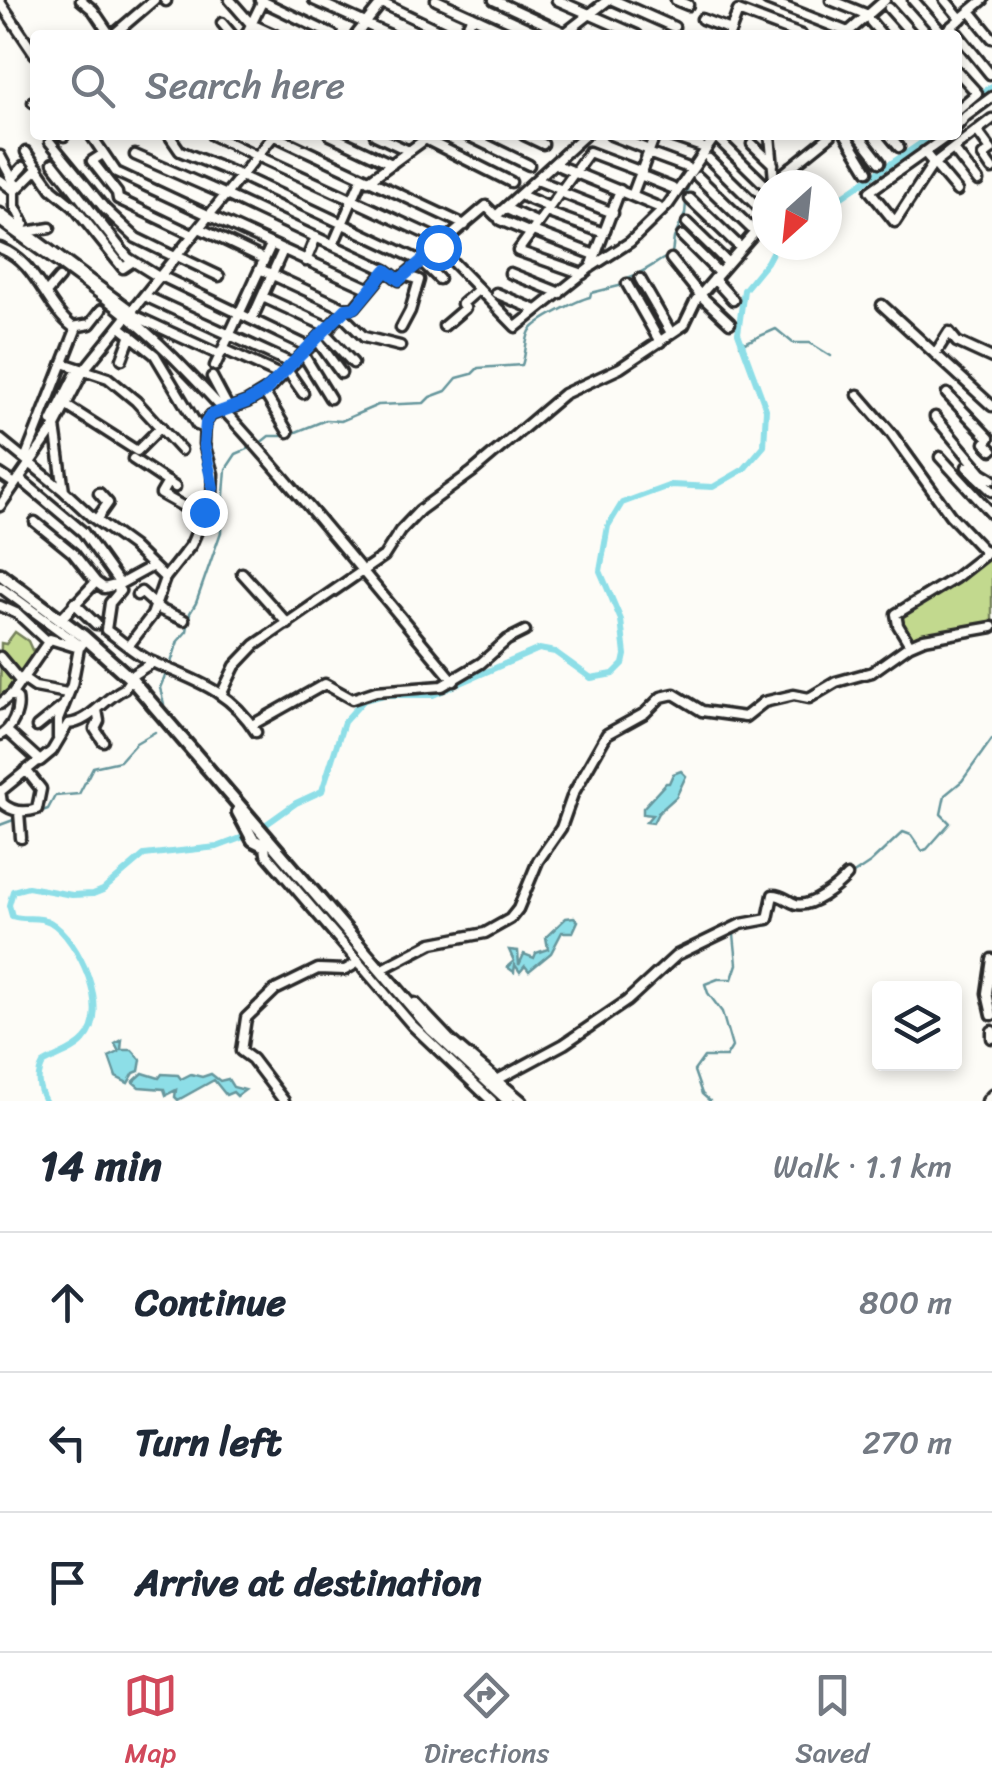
<!DOCTYPE html>
<html lang="en">
<head>
<meta charset="utf-8">
<style>
  :root { --surface:#fff; --page:#f2f2f3; --text:#1f2937; --muted:#747a83; --line:#e0e1e3; --accent:#d1495b }
  body { margin:0; font-family:Sriracha,sans-serif; background:var(--page); color:var(--text) }
  .controls { position:absolute; right:30px; bottom:30px; display:grid; overflow:hidden; border-radius:10px; box-shadow:0 5px 15px #0003 }
  .controls button { width:90px; height:90px; display:grid; place-items:center; padding:0; border:0; border-bottom:2px solid var(--line); background:var(--surface); color:var(--text); font:50px sans-serif }
  .compass { position:absolute; left:752px; top:170px; width:90px; height:90px; border-radius:50%; background:var(--surface); box-shadow:0 5px 15px #0003; rotate:207deg }
  .stop { position:absolute; width:30px; height:30px; margin:-22px; border:8px solid #1a73e8; border-radius:50%; background:#fff }
  .stop.end { background:#1a73e8; border-color:#fff; box-shadow:0 2px 10px #0008 }
  .list { margin:0; padding:0; list-style:none }
  h2 { display:flex; justify-content:space-between; align-items:center; height:130px; margin:0; padding:0 40px; font-size:42px }
  h2 small { font-size:32px; font-weight:400; color:var(--muted) }
  .list li { display:grid; grid-template-columns:65px 1fr auto; gap:30px; align-items:center; box-sizing:border-box; height:140px; padding:0 40px; border-top:2px solid var(--line) }
  .list b { display:block; font-size:38px; white-space:nowrap }
  .list em { font-size:32px; font-style:normal; color:var(--muted) }
  .icon { flex:none; width:55px; height:55px; fill:none; stroke:currentColor; stroke-width:2; stroke-linecap:round; stroke-linejoin:round }
  .map { position:relative; flex:none; width:992px; height:1101px; overflow:hidden }
  .search { position:absolute; background:var(--surface); box-shadow:0 5px 15px #0003; left:30px; right:30px; top:30px; height:110px; display:flex; align-items:center; gap:25px; box-sizing:border-box; padding:0 35px; border-radius:10px; color:var(--muted); font-size:38px }
  .sheet { height:550px; background:var(--surface) }
  nav { display:flex; justify-content:space-around; align-items:center; box-sizing:border-box; height:140px; border-top:2px solid var(--line); background:var(--surface); font-size:28px; color:var(--muted) }
  nav a { display:grid; justify-items:center; gap:5px }
  nav .on { color:var(--accent) }
  .map>svg:first-child { display:block }
</style>
</head>
<body>
<div class="map">
<svg width="992" height="1101" viewBox="0 0 992 1101">
  <rect width="100%" height="100%" fill="#fdfcf7"/>
  <filter id="ink" filterUnits="userSpaceOnUse"><feTurbulence type="fractalNoise" baseFrequency=".01" numOctaves="2"/><feDisplacementMap in="SourceGraphic" scale="20" xChannelSelector="R" yChannelSelector="G"/><feConvolveMatrix kernelMatrix="1 2 1 2 8 2 1 2 1" color-interpolation-filters="sRGB"/></filter>
  <g filter="url(#ink)">
    <path fill="#c2d98e" stroke="#76825c" stroke-width="2.5" d="M992,549V627L910,645L896,614Z
      M15,632L28,641L32,650L44,647L0,704L1,643L6,644Z"/>
    <path fill="#8ddee7" stroke="#66969c" stroke-width="2.5" d="M681,771L686,776L676,797L658,813L653,823L646,822L652,815L643,814V808L666,783H669L673,774Z
      M574,917L578,921L573,932H562L551,953L529,971L525,966L520,972L515,965L514,972L507,967L514,961L509,950L518,951L519,965L524,954L534,958L536,953L548,949L546,937L566,918Z
      M122,1040L121,1050H132L141,1060L139,1071L134,1073L128,1083L116,1077L109,1057L119,1052L115,1044Z
      M143,1073L159,1078L162,1074L178,1075L181,1079L191,1074L202,1077L211,1074L220,1081L228,1079L233,1087L245,1090L237,1096L233,1092L226,1095L214,1080L178,1100L175,1097L176,1090L166,1095L164,1089L139,1087L133,1082Z"/>
    <g fill="none" stroke-linecap="round" stroke-linejoin="round">
      <path stroke="#66969c" stroke-width="2.5" d="M740,345L776,329L793,343H810L831,356
        M259,444L269,436H286L326,420L341,421L378,405L424,403L430,397L446,391L457,378L472,374L478,368L522,365C526,355 525,341 530,331C536,321 578,300 590,297L591,293L623,285L627,278C644,273 656,262 672,254L674,238L685,214L688,182
        M170,666L178,641L187,631L190,613L196,603L221,532L226,469L236,454L252,447
        M164,704L160,688L166,673
        M31,815L48,809L55,796L79,794L93,767L120,761L136,743L155,732
        M0,825L16,819
        M849,877L870,863L903,832L911,835L922,851L927,849L950,823L941,814L945,795L962,781L992,739
        M710,1101L702,1094L694,1071L704,1057H726L732,1047L722,1012L708,993L705,984L718,979H732L737,964L734,934L744,928L770,925L774,909"/>
      <path stroke="#8ddee7" stroke-width="6" d="M976,96L992,86
        M827,207L933,135
        M45,1101C38,1088 36,1077 43,1064C56,1056 75,1051 84,1040C112,1012 79,939 50,922C38,915 24,921 12,916L9,905L13,891L28,887L72,895L93,894L103,890L144,855L217,847L254,833L296,803L322,791L344,722L364,700L384,695H433L539,649L555,652L591,678L613,674L623,664L625,655L621,620L600,571L608,526L622,503L671,485L713,487L744,469L764,446L766,409L738,333L744,290L767,262L776,245"/>
      <g stroke="#2b2b2b" stroke-width="15">
        <path id="minor" d="M81,0L93,10L110,35
          M165,0L166,1
          M230,0L251,24L275,35
          M260,0L333,35
          M314,0L363,22
          M436,0L513,35
          M494,0L565,33
          M557,0L637,35
          M613,0L674,27
          M676,0L688,5
          M767,0L848,32
          M831,0L868,15
          M913,0L943,34
          M945,0L961,19
          M0,2L35,54
          M382,3L449,35
          M889,8L913,35
          M970,11L992,38
          M702,19L731,30
          M871,22L882,35
          M222,23L232,35
          M365,24L390,35
          M952,27L990,74
          M564,34L608,0
          M113,35L154,0
          M246,35L263,0
          M356,35L384,0
          M463,35L472,16
          M729,35L738,11L801,35
          M845,35L885,0
          M941,35L983,0
          M957,71L977,93L957,110
          M33,102L35,100
          M957,126L966,116L992,97
          M977,131L991,150L983,156L992,169
          M63,135L64,136
          M91,135L116,172L206,214
          M169,135L180,151L237,174
          M212,135L444,242
          M273,135L465,225
          M330,135L392,164
          M375,135L409,151
          M467,135L529,165
          M524,135L543,144
          M611,135L649,150
          M667,135L702,147
          M770,135L774,180
          M846,135L868,171
          M859,135L880,162
          M889,135L899,147
          M949,135L870,191L895,222L933,164L992,119
          M425,139L511,182
          M719,140L767,187
          M50,142L105,209L136,238L173,256
          M752,144L773,164
          M954,150L978,181
          M26,152L52,189L74,207L123,268L132,262
          M924,152L957,191
          M648,153L686,167
          M103,154L92,161L117,193L118,199L189,233
          M135,155L222,193
          M0,156L15,184V206L24,224L21,229
          M709,159L765,214
          M53,163L128,258L157,276
          M559,166L632,196L655,135
          M791,167L802,185
          M640,175L672,188
          M241,176L421,261L439,279
          M698,177L755,232
          M12,179L23,167
          M0,180L15,191
          M537,180L562,190
          M368,181L431,135
          M776,185L774,181L831,135
          M15,191L38,168
          M560,192L613,213
          M226,195L386,270
          M520,195L549,207
          M632,196L658,207
          M690,199L740,247
          M509,210L538,223
          M546,212L604,233
          M0,213L133,312
          M210,216L370,289
          M500,220L531,233
          M0,221C59,264 122,306 174,358C274,459 362,572 454,681
          M687,223L728,263
          M199,228L264,259
          M533,231L595,255
          M26,232L50,228
          M682,236L719,273
          M333,245L362,178
          M438,247L516,327L591,267L630,242L668,205L716,135
          M0,248C37,262 45,306 73,327L90,324L101,310
          M177,256L219,276
          M671,259L700,295L730,323
          M306,261L316,237
          M591,267L620,190
          M260,269L346,309
          M510,273L560,293
          M583,274L518,251L589,152L642,172
          M161,276L309,347
          M640,279L671,333
          M714,279L733,300
          M627,284L660,342
          M47,292L59,278
          M496,293L536,310
          M145,296L293,364
          M263,297L330,328
          M882,305L992,406
          M131,314L220,355
          M342,315L364,337L400,346
          M252,319L283,250
          M444,326L465,308L462,304L479,289
          M120,327L155,355L197,425L205,428
          M401,328L410,311L419,280L405,275
          M325,333L353,363
          M317,340L341,373
          M223,349L282,376
          M303,354L330,398
          M935,354L949,332L957,342L992,358
          M122,359L131,335
          M63,363L108,378L136,401L181,450
          M215,366L271,245
          M287,370L303,393
          M212,377L229,409
          M264,392L288,432
          M947,394L989,438L985,443L992,450
          M858,395L891,433L950,515L986,553
          M62,403L137,451L161,427
          M935,417L982,473L992,479
          M52,421L75,375
          M55,426L64,491L92,517L132,546L165,578
          M0,439L64,491
          M940,457L992,514
          M25,459L77,327
          M133,459L175,487
          M967,467L992,491
          M0,474L12,482
          M20,479L83,532L120,584
          M168,482L161,494L186,508L193,506L205,510
          M0,506L54,428L84,370L274,135
          M96,520L108,503L99,493
          M35,522L73,553L96,582L104,588L120,584L151,567
          M242,573L288,624
          M116,586L120,591L110,603L106,630C121,640 135,654 152,662C194,680 230,690 256,732
          M0,587L81,646
          M137,595L141,592L161,610L184,620
          M74,603L96,624
          M0,606L18,614L47,641
          M61,619L96,582
          M129,645L152,615L165,578L191,545L212,496L213,474L204,444L205,423L211,415L247,402L270,388L346,309L355,307L386,270L399,280L486,206L496,216L585,135
          M910,645L898,625L896,614L955,578L992,549
          M0,657L20,681
          M22,678L35,687L67,693
          M222,693L235,666L255,645L384,556L400,531L420,510L472,472L564,394L620,368L684,325L696,300L755,232L767,207
          M0,704L12,694L50,639L79,648L84,642
          M97,710L99,721L95,729L103,741
          M252,725L325,684L352,699L376,691L442,686L481,663L507,640L525,631
          M37,727L63,706
          M7,731L40,761L52,751L68,724C91,722 104,698 124,689L134,674L153,662
          M0,735C12,729 20,711 17,698L12,694
          M58,738V720L72,685L79,648
          M0,790L2,803C12,812 25,813 37,809L41,789L26,770
          M1,791L38,761
          M19,812L21,838
          M265,846L266,854L412,1025L492,1101
          M992,959L987,993L992,1015
          M384,968L432,943L485,933L510,919L518,909L538,861L561,828L573,794L607,734L645,713L661,697L674,694L702,711L745,717L764,702L794,695L809,698L836,682L872,672L910,645L924,639L992,627
          M415,1003L449,1039L522,1101
          M992,1031V1038
          M497,1080L564,1044L627,1001L677,955L741,924L768,919L773,895C784,895 786,901 796,904C811,908 837,887 847,876
          M284,1101L252,1059L241,1051L246,1018L275,990L318,969L345,970L359,962
          M987,1101L992,1095"/>
      </g>
      <g stroke="#2b2b2b" stroke-width="18">
        <path id="major" d="M0,574L83,636L131,679L431,1029L509,1101
          M238,812L253,840L265,846"/>
      </g>
      <use href="#minor" stroke="#fdfcf7" stroke-width="8"/>
      <use href="#major" stroke="#fdfcf7" stroke-width="10"/>
    </g>
  </g>
  <g fill="none" stroke-linecap="round" stroke-linejoin="round" filter="url(#ink)">
    <path stroke="#1a73e8" stroke-width="12" d="M204,512L213,488L204,444L206,423L211,415L247,402L264,392L346,309L355,308L386,270L399,280L438,247"/>
  </g>
</svg>
<div class="controls">
<button><svg class="icon" aria-label="layers" viewBox="0 0 24 24"><path d="M12 4l9 5-9 5-9-5zM3 14l9 5 9-5"/></svg></button>
</div>
<svg class="compass" viewBox="-18 -18 36 36"><path d="M0-13l5 13h-10z" fill="#e53935"/><path d="M0 13l5-13h-10z" fill="#747a83"/></svg>
<div class="stop" style="left:438px;top:247px"></div>
<div class="stop end" style="left:204px;top:512px"></div>
<div class="search"><svg class="icon" aria-label="search" viewBox="0 0 24 24"><circle cx="10" cy="10" r="6"/><path d="M15 15l6 6"/></svg>Search here</div>
</div>
<section class="sheet">
<h2>14 min<small>Walk · 1.1 km</small></h2>
<ul class="list">
<li><svg class="icon" aria-label="ahead" viewBox="0 0 24 24"><path d="M12 20V5M6 11l6-6 6 6"/></svg><div><b>Continue</b></div><em>800 m</em></li>
<li><svg class="icon" aria-label="left" viewBox="0 0 24 24"><path d="M17 20v-9H6M10 6l-5 5 5 5"/></svg><div><b>Turn left</b></div><em>270 m</em></li>
<li><svg class="icon" aria-label="arrive" viewBox="0 0 24 24"><path d="M6 21V4h12l-3 4 3 4H6"/></svg><div><b>Arrive at destination</b></div></li>
</ul>
</section>
<nav>
<a class="on"><svg class="icon" aria-label="map" viewBox="0 0 24 24"><path d="M3 6l6-2 6 2 6-2v14l-6 2-6-2-6 2zM9 4v14M15 6v14"/></svg>Map</a>
<a><svg class="icon" aria-label="directions" viewBox="0 0 24 24"><path d="M12 3l9 9-9 9-9-9zM9 14v-3h6M13 9l2 2-2 2"/></svg>Directions</a>
<a><svg class="icon" aria-label="saved" viewBox="0 0 24 24"><path d="M7 4h10v16l-5-4-5 4z"/></svg>Saved</a>
</nav>
</body>
</html>
